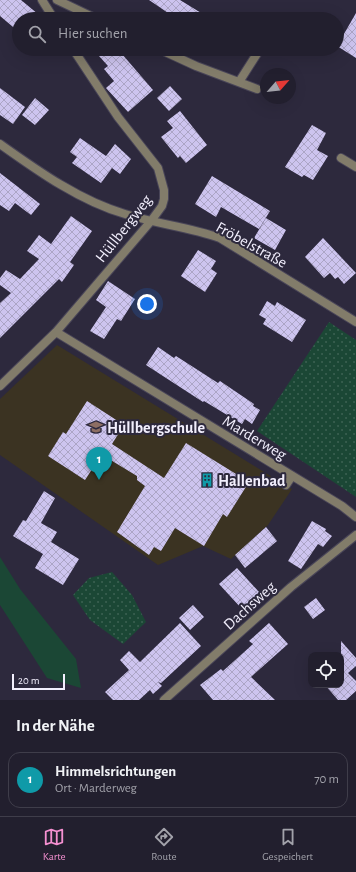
<!DOCTYPE html>
<html lang="de">
<head>
<meta charset="utf-8">
<style>
  :root { --surface:#221f2e; --page:#2e2c3a; --text:#f1f3f6; --muted:#a2a2aa; --line:#3f3d4a; --accent:#f590d1 }
  body { margin:0; font-family:"Alegreya Sans",sans-serif; background:var(--page); color:var(--text) }
  .controls { position:absolute; right:12px; bottom:12px; display:grid; overflow:hidden; border-radius:8px; box-shadow:0 4px 16px #0002 }
  .controls button { width:36px; height:36px; display:grid; place-items:center; padding:0; border:0; border-bottom:1px solid var(--line); background:var(--surface); color:var(--text); font:20px sans-serif }
  .compass { position:absolute; left:260px; top:68px; width:36px; height:36px; border-radius:50%; background:var(--surface); box-shadow:0 4px 16px #0002; rotate:62deg }
  .scale { position:absolute; left:12px; bottom:10px; width:53px; box-sizing:border-box; padding-left:4px; border:2px solid #f2effd; border-top:0; font-size:11px; line-height:14px; white-space:nowrap; color:#f2effd; -webkit-text-stroke:3px #2d293d; paint-order:stroke }
  .you { position:absolute; left:147px; top:304px; width:14px; height:14px; margin:-10px; border:3px solid #fff; border-radius:50%; background:#1a73e8; box-shadow:0 0 0 6px #1a73e833 }
  .badge { display:grid; place-items:center; width:26px; height:26px; border-radius:50%; background:var(--accent); color:#fff; font-size:13px; font-weight:700 }
  .pin { position:absolute; translate:-50% -33px; filter:drop-shadow(0 1px 2px #0008) }
  .pin::after { content:''; position:absolute; top:21px; width:14px; height:12px; background:inherit; clip-path:polygon(0 0,100% 0,50% 100%) }
  .list { margin:0; padding:0; list-style:none }
  h2 { display:flex; justify-content:space-between; align-items:center; height:52px; margin:0; padding:0 16px; font-size:17px }
  h2 small { font-size:13px; font-weight:400; color:var(--muted) }
  .list li { display:grid; grid-template-columns:26px 1fr auto; gap:12px; align-items:center; box-sizing:border-box; height:56px; margin:0 8px 8px; padding:0 8px; border:1px solid var(--line); border-radius:12px }
  .list b { display:block; font-size:15px; white-space:nowrap }
  .list p { margin:0; font-size:13px; white-space:nowrap; color:var(--muted) }
  .list em { font-size:13px; font-style:normal; color:var(--muted) }
  .icon { flex:none; width:22px; height:22px; fill:none; stroke:currentColor; stroke-width:2; stroke-linecap:round; stroke-linejoin:round }
  .map { position:relative; flex:none; width:356px; height:700px; overflow:hidden }
  .search { position:absolute; background:var(--surface); box-shadow:0 4px 16px #0002; left:12px; right:12px; top:12px; height:44px; display:flex; align-items:center; gap:10px; box-sizing:border-box; padding:0 14px; border-radius:22px; color:var(--muted); font-size:15px }
  .sheet { height:116px; background:var(--surface) }
  nav { display:flex; justify-content:space-around; align-items:center; box-sizing:border-box; height:56px; border-top:1px solid var(--line); background:var(--surface); font-size:11px; color:var(--muted) }
  nav a { display:grid; justify-items:center; gap:2px }
  nav .on { color:var(--accent) }
  .map>svg:first-child { display:block }
</style>
</head>
<body>
<div class="map">
<svg width="356" height="700" viewBox="0 0 356 700">
  <defs>
    <pattern id="park-dots" width="8" height="8" patternUnits="userSpaceOnUse"><rect width="8" height="8" fill="#1b4735"/><path d="M2 2h.1M6 6h.1" fill="none" stroke="#3d6253" stroke-width="1.8" stroke-linecap="round"/></pattern>
    <pattern id="building-cross-hatch" width="8" height="8" patternUnits="userSpaceOnUse"><rect width="8" height="8" fill="#cdc4ef"/><path d="M0 0l8 8M0 8l8-8" fill="none" stroke="#aca5c6"/></pattern>
  </defs>
  <rect width="100%" height="100%" fill="#2d293d"/>
  <path fill="#3b3322" d="M57,345L292,489L268,525L231,559L203,546L158,565L0,455V399Z"/>
  <path fill="#1b4735" d="M0,557L20,589L76,659L81,688L47,678L0,605Z"/>
  <path fill="url(#park-dots)" d="M329,322L356,340V497L257,431Z
    M112,572L132,595L146,622L123,644L90,620L73,595L89,578Z"/>
  <path fill="url(#building-cross-hatch)" d="M0,0H21L44,19H19V32L0,16Z
    M149,0H180L211,19H177Z
    M356,13V58L337,46Z
    M105,49H115L121,55L122,54L153,90L128,112L106,88L114,81L104,69L108,66L99,56Z
    M170,86L182,99L169,111L157,98Z
    M0,88L25,107L13,124L0,115Z
    M35,98L49,110L35,125L22,115Z
    M180,111L207,145L186,163L180,156L178,158L161,137L173,128L167,121Z
    M312,125L326,133L317,150L328,156L313,180L304,175L302,177L285,167Z
    M80,138L106,156L115,144L131,159L120,174L112,168L101,183L72,163L77,157L70,152Z
    M0,173L40,204L31,215L15,203L9,211L0,205Z
    M212,176L270,211L259,229L221,207L216,217L195,204Z
    M71,216L92,231L70,262L74,265L62,282L59,279L0,338V303L11,293L0,285V278L6,270L20,279L39,259L27,251L39,235L51,244Z
    M266,218L286,230L275,250L254,238Z
    M323,238L356,273L344,284L338,277L335,279L330,273L324,278L305,257Z
    M198,250L216,261L211,269L217,273L205,292L181,276Z
    M108,281L135,299L121,321L117,319L104,339L90,331L106,307L96,300Z
    M267,301L275,306L277,302L306,320L292,342L263,324L266,319L259,315Z
    M158,347L174,358L176,356L218,383L220,381L254,404L253,406L260,410L252,424L245,419L242,424L204,401L203,402L146,365Z
    M87,401L124,425L112,444L164,478L186,443L249,482L227,517L223,514L204,546L175,528L161,551L154,547L149,555L117,532L145,486L137,480V476L104,456L103,459L100,457L85,480L48,456L63,432L66,434Z
    M44,491L55,498L41,523L57,532L51,542L79,559L63,585L35,568L43,554L13,536L23,520L26,521Z
    M312,521L326,529L325,531L332,536L323,547L318,544L301,569L288,561Z
    M266,527L277,541L245,568L235,555Z
    M237,568L260,593L242,609L219,584Z
    M316,598L325,610L313,619L304,607Z
    M193,605L204,617L190,630L179,618Z
    M180,623L201,646L161,683L158,682L162,686L153,694L150,690L139,700H113L105,692L129,670L120,660L129,651L140,662Z
    M269,623L288,644L251,677L275,700H213L200,685L221,669L223,671L253,644L249,641Z
    M341,641L356,658V666L348,673L356,681V691L346,700H338L325,685H341Z"/>
  <g fill="none" stroke-linecap="round" stroke-linejoin="round">
    <g stroke="#494558" stroke-width="10">
      <path id="service" d="M57,0L97,19
        M159,49L196,66L257,89
        M239,82L260,49
        M341,158L356,167
        M286,485L292,476"/>
    </g>
    <g stroke="#494558" stroke-width="10">
      <path id="minor" d="M42,0L54,19
        M0,144C38,171 80,201 125,214C157,224 189,227 220,238L356,322
        M56,332L342,506L356,517
        M0,386L56,332L151,221L162,206L164,199V190L158,168L118,117L73,49
        M164,700L291,587L356,535"/>
    </g>
    <use href="#service" stroke="#827c6a" stroke-width="8"/>
    <use href="#minor" stroke="#827c6a" stroke-width="8"/>
  </g>
  <defs>
    <g id="school-bare" transform="scale(1.08)"><path d="M0-5L7-2L0 1L-7-2ZM-4 1L0 2.5L4 1V4Q0 6-4 4Z" fill="#8d6e63" stroke="#2d293d" stroke-width="2.5" paint-order="stroke"/></g>
    <g id="building-bare" transform="scale(1.08)"><path d="M-4-6H4V6H1V3H-1V6H-4ZM-2.5-4.3h1.7v1.8h-1.7ZM.8-4.3h1.7v1.8H.8ZM-2.5-1h1.7V.8h-1.7ZM.8-1h1.7V.8H.8Z" fill="#0f9aa8" stroke="#2d293d" stroke-width="2.5" paint-order="stroke"/></g>
  </defs>
  <g fill-rule="evenodd">
    <use href="#school-bare" x="96" y="427"/>
    <use href="#building-bare" x="207" y="480"/>
  </g>
  <g text-anchor="middle" stroke-width="4" stroke-linejoin="round" paint-order="stroke">
    <g font-size="16" fill="#f2effd" stroke="#2d293d">
      <text transform="translate(123 228) rotate(-52)" y="6">Hüllbergweg</text>
      <text transform="translate(252 244) rotate(29)" y="6">Fröbelstraße</text>
      <text transform="translate(255 437) rotate(31)" y="6">Marderweg</text>
      <text transform="translate(249 605) rotate(-42)" y="6">Dachsweg</text>
    </g>
    <g font-size="16" font-weight="bold" fill="#f2effd" stroke="#2d293d" text-anchor="start">
      <text x="107" y="433">Hüllbergschule</text>
      <text x="218" y="486">Hallenbad</text>
    </g>
  </g>
</svg>
<div class="controls">
<button><svg class="icon" aria-label="locate" viewBox="0 0 24 24"><circle cx="12" cy="12" r="6"/><path d="M12 2v4M12 18v4M2 12h4M18 12h4"/></svg></button>
</div>
<svg class="compass" viewBox="-18 -18 36 36"><path d="M0-13l5 13h-10z" fill="#e53935"/><path d="M0 13l5-13h-10z" fill="#a2a2aa"/></svg>
<div class="scale">20 m</div>
<div class="you"></div>
<div class="pin badge" style="left:99px;top:480px;background:#0f9aa8">1</div>
<div class="search"><svg class="icon" aria-label="search" viewBox="0 0 24 24"><circle cx="10" cy="10" r="6"/><path d="M15 15l6 6"/></svg>Hier suchen</div>
</div>
<section class="sheet">
<h2>In der Nähe<small></small></h2>
<ul class="list">
<li><span class="badge" style="background:#0f9aa8">1</span><div><b>Himmelsrichtungen</b><p>Ort · Marderweg</p></div><em>70 m</em></li>
</ul>
</section>
<nav>
<a class="on"><svg class="icon" aria-label="map" viewBox="0 0 24 24"><path d="M3 6l6-2 6 2 6-2v14l-6 2-6-2-6 2zM9 4v14M15 6v14"/></svg>Karte</a>
<a><svg class="icon" aria-label="directions" viewBox="0 0 24 24"><path d="M12 3l9 9-9 9-9-9zM9 14v-3h6M13 9l2 2-2 2"/></svg>Route</a>
<a><svg class="icon" aria-label="saved" viewBox="0 0 24 24"><path d="M7 4h10v16l-5-4-5 4z"/></svg>Gespeichert</a>
</nav>
</body>
</html>
